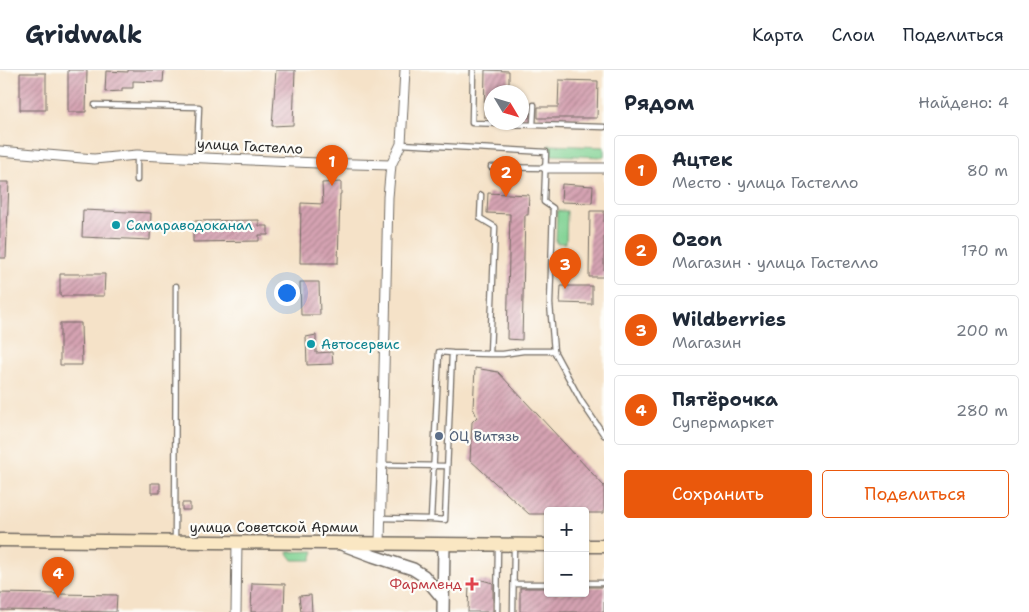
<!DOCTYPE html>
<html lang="ru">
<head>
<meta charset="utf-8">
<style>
  :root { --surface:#fff; --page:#f2f2f3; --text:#1f2937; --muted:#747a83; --line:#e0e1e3; --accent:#ea580c }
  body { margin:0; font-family:"Shantell Sans",sans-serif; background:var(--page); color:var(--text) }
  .controls { position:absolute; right:15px; bottom:15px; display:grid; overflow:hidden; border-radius:5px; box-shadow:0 1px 4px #0004 }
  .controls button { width:45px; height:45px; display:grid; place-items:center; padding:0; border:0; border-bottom:1px solid var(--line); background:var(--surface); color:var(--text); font:25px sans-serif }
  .compass { position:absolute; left:484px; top:15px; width:45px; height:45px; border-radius:50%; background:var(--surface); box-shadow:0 1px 4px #0004; rotate:128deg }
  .you { position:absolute; left:286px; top:222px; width:18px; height:18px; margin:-12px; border:4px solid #fff; border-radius:50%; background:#1a73e8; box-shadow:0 0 0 8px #1a73e833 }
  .badge { display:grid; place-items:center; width:32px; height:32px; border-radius:50%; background:var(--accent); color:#fff; font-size:16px; font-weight:700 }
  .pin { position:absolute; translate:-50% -41px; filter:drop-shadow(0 1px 2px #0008) }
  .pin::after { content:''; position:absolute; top:26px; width:18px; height:15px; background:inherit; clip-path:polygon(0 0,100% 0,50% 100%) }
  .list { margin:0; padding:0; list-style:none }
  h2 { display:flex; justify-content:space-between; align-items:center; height:65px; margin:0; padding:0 20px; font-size:21px }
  h2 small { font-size:16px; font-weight:400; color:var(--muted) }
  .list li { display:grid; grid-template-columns:32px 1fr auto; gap:15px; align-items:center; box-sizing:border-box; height:70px; margin:0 10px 10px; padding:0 10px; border:1px solid var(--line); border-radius:5px }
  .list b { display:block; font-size:19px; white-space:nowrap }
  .list p { margin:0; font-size:16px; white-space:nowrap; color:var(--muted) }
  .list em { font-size:16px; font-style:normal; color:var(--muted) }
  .actions { display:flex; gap:10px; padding:15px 20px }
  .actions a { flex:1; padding:11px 0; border:1px solid var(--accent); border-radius:5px; text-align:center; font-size:18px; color:var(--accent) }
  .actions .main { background:var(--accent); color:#fff }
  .map { position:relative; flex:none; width:604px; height:542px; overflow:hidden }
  header { display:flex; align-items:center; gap:30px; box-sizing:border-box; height:70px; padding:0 25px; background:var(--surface); border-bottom:1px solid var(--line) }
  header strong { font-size:24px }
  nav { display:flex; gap:28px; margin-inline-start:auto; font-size:18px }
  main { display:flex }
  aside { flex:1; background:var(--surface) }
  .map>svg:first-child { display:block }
</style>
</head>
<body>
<header>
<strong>Gridwalk</strong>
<nav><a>Карта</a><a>Слои</a><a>Поделиться</a></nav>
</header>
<main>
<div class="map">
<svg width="604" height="542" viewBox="0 0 604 542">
  <defs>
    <pattern id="building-hatch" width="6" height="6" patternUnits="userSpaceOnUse" patternTransform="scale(1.25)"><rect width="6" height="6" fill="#d5a3b2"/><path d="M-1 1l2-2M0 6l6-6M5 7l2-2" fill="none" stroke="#ad8591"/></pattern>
  </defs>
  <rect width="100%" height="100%" fill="#fdfcf7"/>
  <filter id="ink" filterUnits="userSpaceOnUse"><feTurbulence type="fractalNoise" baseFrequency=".02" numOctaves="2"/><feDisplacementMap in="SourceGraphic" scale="10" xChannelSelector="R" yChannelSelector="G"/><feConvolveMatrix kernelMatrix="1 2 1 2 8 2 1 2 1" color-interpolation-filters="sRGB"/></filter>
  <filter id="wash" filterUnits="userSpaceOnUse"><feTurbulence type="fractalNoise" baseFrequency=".0096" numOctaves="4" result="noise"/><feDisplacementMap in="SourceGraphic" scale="20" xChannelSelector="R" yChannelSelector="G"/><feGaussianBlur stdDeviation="1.12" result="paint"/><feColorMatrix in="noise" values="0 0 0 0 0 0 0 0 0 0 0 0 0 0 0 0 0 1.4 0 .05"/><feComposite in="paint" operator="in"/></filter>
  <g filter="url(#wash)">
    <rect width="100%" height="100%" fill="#f5e2c8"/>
    <path fill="#80d293" stroke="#567e5f" d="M549,75L604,77V87L549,85Z
      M557,141H567L566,173H556Z
      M314,481L311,490H293L287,482Z"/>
    <g id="blocks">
      <path fill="url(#building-hatch)" d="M68,0H87L86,42H68Z
        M128,0H164L163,12L133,11V18H122V21L105,22L106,1L128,2Z
        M276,0H295L293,55L272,56Z
        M485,0L509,1V22H492V47H484Z
        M20,3H46V40H20Z
        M559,10L598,11L597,48H538V37H558Z
        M522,37H530L529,48H522Z
        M0,112H9L6,188H0Z
        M341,112V124H340L338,193H300L301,133L323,134L322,113Z
        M562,114L593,116L592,133L561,132Z
        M488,123L529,125L528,145H525L522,270L507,269L510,144L487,143Z
        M83,140L151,143L150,170L82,167Z
        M590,141H604V207H589Z
        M259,150V156H268V165H259V171L193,172V151Z
        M60,204H105L104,226H60Z
        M300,212H319L320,245H301Z
        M561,216H592V234L560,233Z
        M60,253H81L82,295H60Z
        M316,265V283L332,282L333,294L307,295L306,267Z
        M475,298L498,302L604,416V443H585V441H548V444H529L470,390L472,352L477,347L473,338Z
        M151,413H160V423H151Z
        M182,433H190V440H182Z
        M482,510L493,513V542H468L469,513Z
        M252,513L285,514L284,542H251Z
        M585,517H604V542H520V518H548V523H585Z
        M0,523L117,525L116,542L0,540Z
        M311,525L312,542H301L299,526Z"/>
    </g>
  </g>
  <g filter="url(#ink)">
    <use href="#blocks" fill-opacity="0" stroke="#726b62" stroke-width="1"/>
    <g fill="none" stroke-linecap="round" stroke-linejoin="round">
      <g stroke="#726b62" stroke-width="7">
        <path id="service" d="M473,0L472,53L604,57
          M95,35L199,37L197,88
          M533,55L534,35
          M401,74L546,82L544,132L553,138L550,234L554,281L581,331L604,365
          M137,85V110
          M491,97L546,98
          M481,125L480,148L495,157L490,284
          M452,283L439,282L431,449L445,450L452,283L490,284H503L523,281H554
          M382,395L447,396
          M381,448L431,449
          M175,470L176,216
          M585,513H604
          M514,514H548
          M497,542L498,476
          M513,542L514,476"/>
      </g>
      <g stroke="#726b62" stroke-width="11">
        <path id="minor" d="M0,81L94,89L137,85L318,93L391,95
          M546,98H604
          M380,473L388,127L391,95L401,74L405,0
          M236,542L237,472"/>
      </g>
      <g stroke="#726b62" stroke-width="14">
        <path id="tertiary" d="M341,474L373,486L413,499L424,506L443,529
          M443,542L444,474"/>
      </g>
      <g stroke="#726b62" stroke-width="15">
        <path id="secondary" d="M0,470L548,475
          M585,476H604"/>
      </g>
      <use href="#service" stroke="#fff" stroke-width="4.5"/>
      <use href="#minor" stroke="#fff" stroke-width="9"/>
      <use href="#tertiary" stroke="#fff" stroke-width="11"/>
      <use href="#secondary" stroke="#fae7c3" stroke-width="12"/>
    </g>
  </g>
  <g fill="#0f9aa8" stroke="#fdfcf7" stroke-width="2">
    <circle cx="116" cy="155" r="5"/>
    <circle cx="311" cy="274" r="5"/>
  </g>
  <circle fill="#5c6f8a" stroke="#fdfcf7" stroke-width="2" cx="439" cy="366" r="5"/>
  <path fill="#e0444e" stroke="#fdfcf7" stroke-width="2" d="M469.5 506.5h5v5h5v5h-5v5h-5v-5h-5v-5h5z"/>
  <g text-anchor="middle" stroke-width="4.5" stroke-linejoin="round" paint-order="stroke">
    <g font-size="14" fill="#2b2b2b" stroke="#fdfcf7">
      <text transform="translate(250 76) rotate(3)" y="5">улица Гастелло</text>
      <text x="274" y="462">улица Советской Армии</text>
    </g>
    <g font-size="14" fill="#0d838f" stroke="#fdfcf7" text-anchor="start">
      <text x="126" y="160">Самараводоканал</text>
      <text x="321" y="279">Автосервис</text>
    </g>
    <g font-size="14" fill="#4e5e75" stroke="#fdfcf7" text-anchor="start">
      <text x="449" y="371">ОЦ Витязь</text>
    </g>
    <g font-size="14" fill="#be3a42" stroke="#fdfcf7" text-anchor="end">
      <text x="462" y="519">Фармленд</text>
    </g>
  </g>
</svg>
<div class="controls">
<button>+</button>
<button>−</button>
</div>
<svg class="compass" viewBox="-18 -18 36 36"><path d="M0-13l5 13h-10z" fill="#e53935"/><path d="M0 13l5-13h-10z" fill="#747a83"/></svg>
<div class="you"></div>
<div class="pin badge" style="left:332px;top:116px">1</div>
<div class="pin badge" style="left:506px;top:127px">2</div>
<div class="pin badge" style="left:565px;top:219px">3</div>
<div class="pin badge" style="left:58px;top:528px">4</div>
</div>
<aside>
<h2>Рядом<small>Найдено: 4</small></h2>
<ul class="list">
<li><span class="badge">1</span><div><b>Ацтек</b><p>Место · улица Гастелло</p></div><em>80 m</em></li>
<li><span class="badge">2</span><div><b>Ozon</b><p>Магазин · улица Гастелло</p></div><em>170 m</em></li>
<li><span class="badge">3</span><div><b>Wildberries</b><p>Магазин</p></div><em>200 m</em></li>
<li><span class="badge">4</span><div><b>Пятёрочка</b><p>Супермаркет</p></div><em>280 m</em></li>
</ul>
<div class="actions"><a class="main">Сохранить</a><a>Поделиться</a></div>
</aside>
</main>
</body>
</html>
